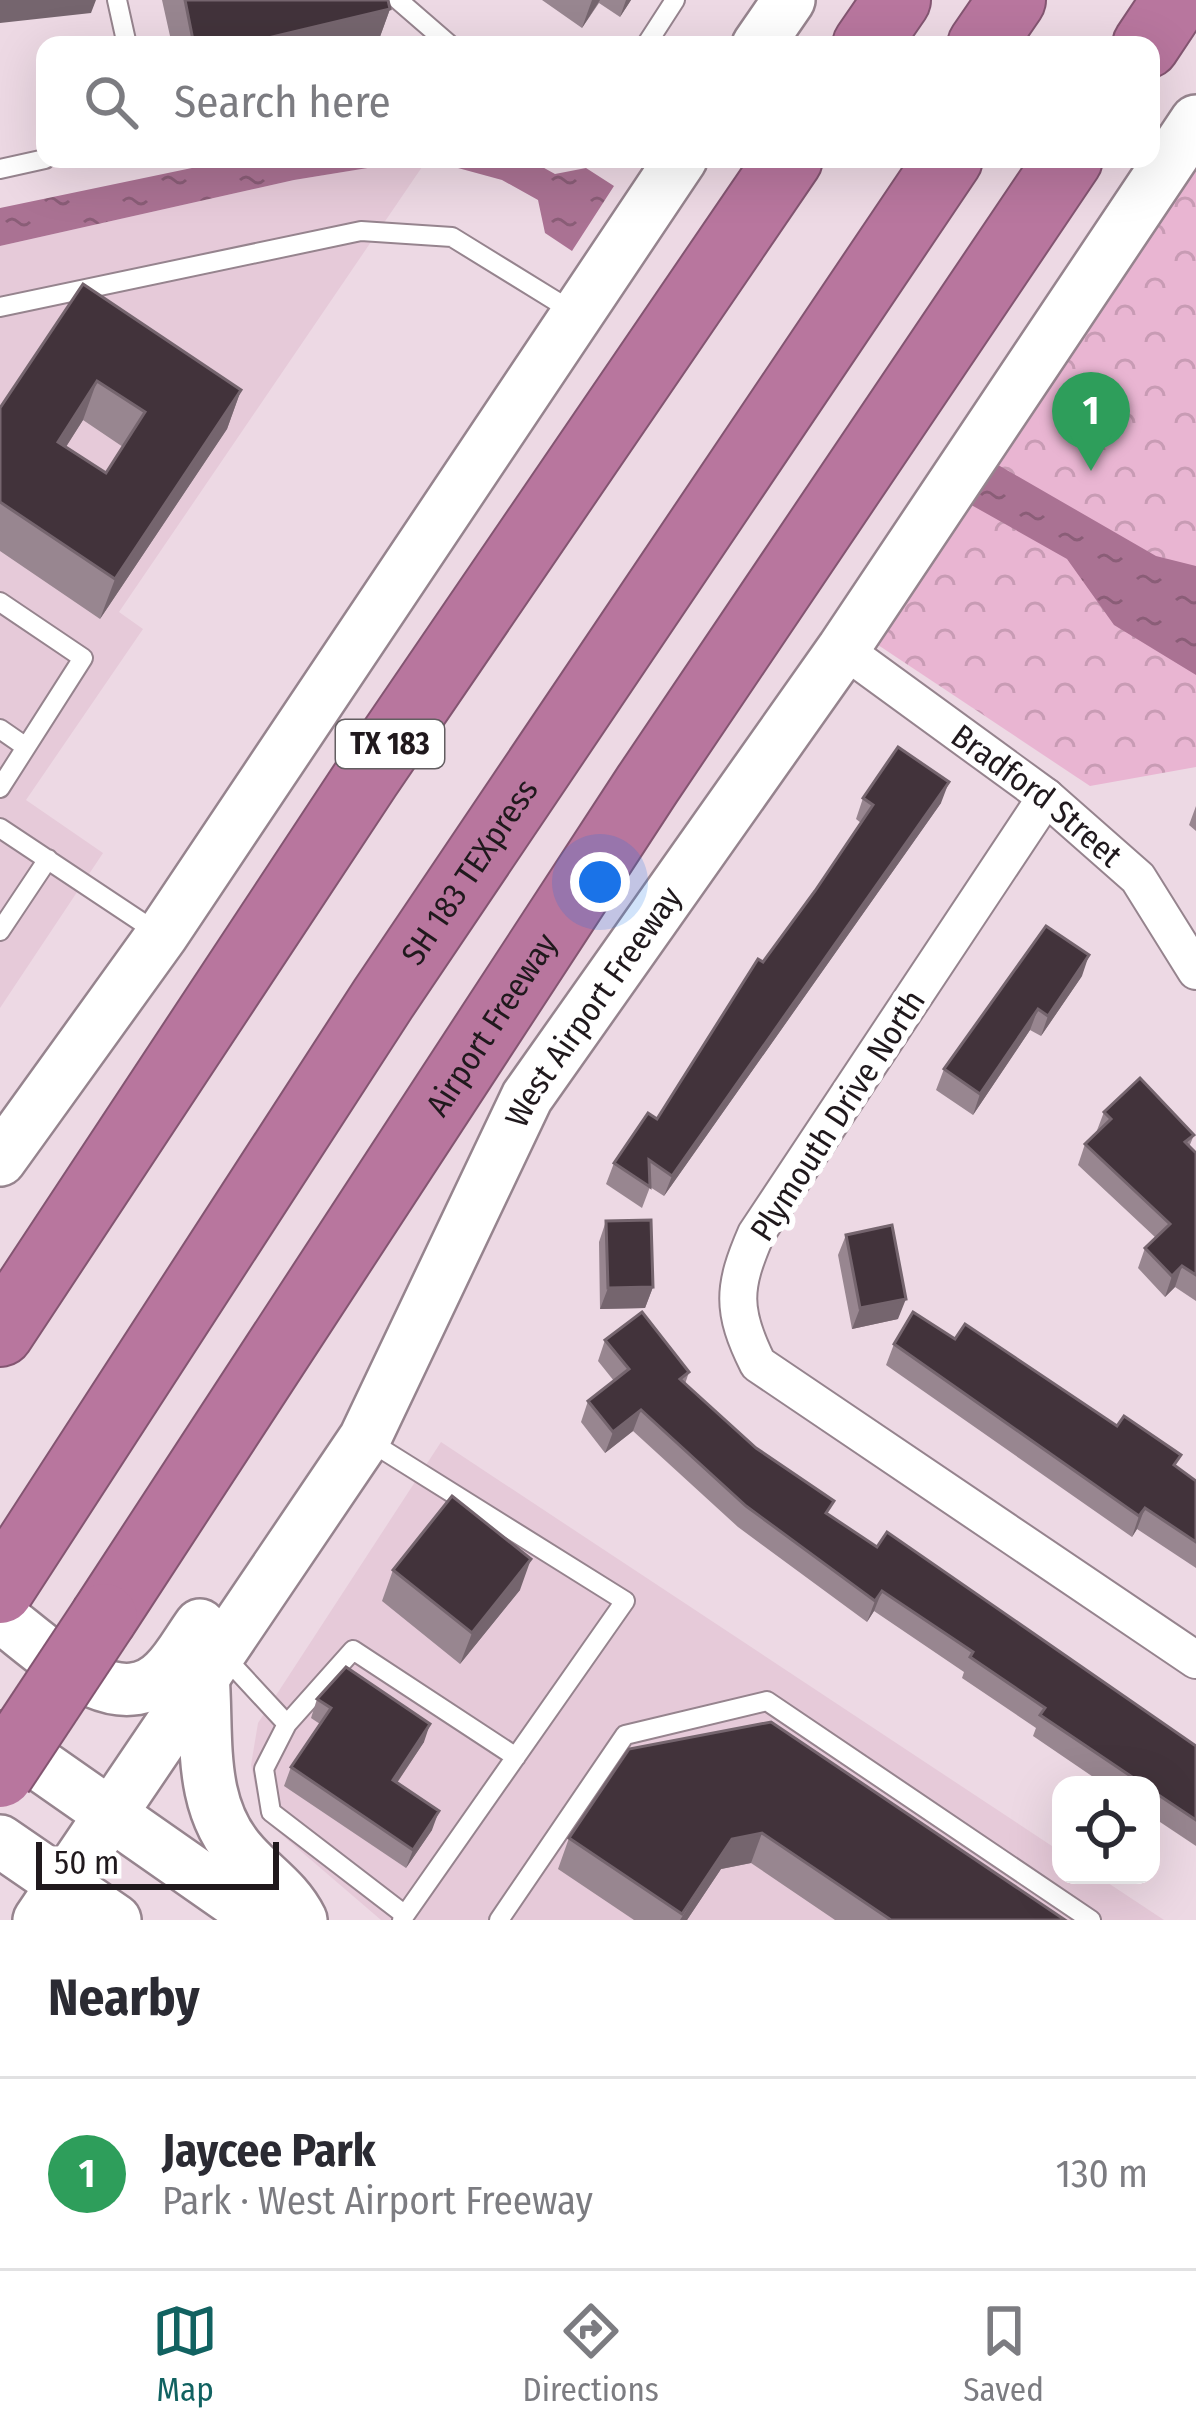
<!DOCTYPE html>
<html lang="en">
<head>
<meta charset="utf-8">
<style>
  :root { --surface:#fff; --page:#f7f7f7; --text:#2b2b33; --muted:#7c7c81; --line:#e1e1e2; --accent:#116261 }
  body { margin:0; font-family:"Fira Sans Condensed",sans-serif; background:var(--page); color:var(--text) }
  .controls { position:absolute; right:36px; bottom:36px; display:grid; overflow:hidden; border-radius:24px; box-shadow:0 12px 48px #0002 }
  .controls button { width:108px; height:108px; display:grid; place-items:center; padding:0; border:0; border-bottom:3px solid var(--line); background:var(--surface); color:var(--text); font:60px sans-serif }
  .scale { position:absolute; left:36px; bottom:30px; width:243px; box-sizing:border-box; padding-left:12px; border:6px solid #20191d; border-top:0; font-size:33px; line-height:42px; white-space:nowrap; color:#20191d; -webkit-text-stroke:9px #fff; paint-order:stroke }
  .you { position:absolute; left:600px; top:882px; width:42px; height:42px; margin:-30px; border:9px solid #fff; border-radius:50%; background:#1a73e8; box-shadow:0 0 0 18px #1a73e833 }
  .badge { display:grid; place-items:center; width:78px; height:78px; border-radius:50%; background:var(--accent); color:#fff; font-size:39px; font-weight:700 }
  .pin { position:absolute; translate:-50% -99px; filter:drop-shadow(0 3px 6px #0008) }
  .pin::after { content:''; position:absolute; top:63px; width:42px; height:36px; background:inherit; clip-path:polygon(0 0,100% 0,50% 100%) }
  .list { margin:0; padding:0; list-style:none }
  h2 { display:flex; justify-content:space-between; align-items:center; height:156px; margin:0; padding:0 48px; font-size:51px }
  h2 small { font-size:39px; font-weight:400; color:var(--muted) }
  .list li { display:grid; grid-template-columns:78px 1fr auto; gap:36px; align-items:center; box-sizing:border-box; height:192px; padding:0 48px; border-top:3px solid var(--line) }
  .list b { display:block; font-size:45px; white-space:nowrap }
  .list p { margin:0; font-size:39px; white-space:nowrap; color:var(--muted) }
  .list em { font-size:39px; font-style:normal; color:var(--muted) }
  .icon { flex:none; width:66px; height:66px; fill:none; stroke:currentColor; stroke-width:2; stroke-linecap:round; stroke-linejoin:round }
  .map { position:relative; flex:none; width:1196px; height:1920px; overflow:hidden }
  .search { position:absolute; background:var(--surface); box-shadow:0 12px 48px #0002; left:36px; right:36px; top:36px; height:132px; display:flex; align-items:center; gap:30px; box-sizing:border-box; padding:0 42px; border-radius:24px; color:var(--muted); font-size:45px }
  .sheet { height:348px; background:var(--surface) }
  nav { display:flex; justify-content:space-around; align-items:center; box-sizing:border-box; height:168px; border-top:3px solid var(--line); background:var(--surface); font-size:33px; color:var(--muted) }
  nav a { display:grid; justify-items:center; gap:6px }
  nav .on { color:var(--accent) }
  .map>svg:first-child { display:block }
</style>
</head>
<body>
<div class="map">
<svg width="1196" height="1920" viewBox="0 0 1196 1920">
  <defs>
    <pattern id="park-crowns" width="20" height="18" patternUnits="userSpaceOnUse" patternTransform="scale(3)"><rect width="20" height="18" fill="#e9b5d2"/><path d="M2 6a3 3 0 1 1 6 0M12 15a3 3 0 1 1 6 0" fill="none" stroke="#c89bb4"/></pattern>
    <pattern id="water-ripples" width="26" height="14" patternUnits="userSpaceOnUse" patternTransform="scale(3)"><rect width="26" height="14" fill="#aa7293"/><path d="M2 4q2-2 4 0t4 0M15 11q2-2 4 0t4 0" fill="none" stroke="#8a5d77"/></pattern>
  </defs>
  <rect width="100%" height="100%" fill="#edd9e4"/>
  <path fill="#e6cad9" d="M380,166L422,167L119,612L143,629L26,800L103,853L0,1008V246L294,180Z
    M441,1442L1061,1852V1875H1096L1164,1920H381L261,1817L251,1765L258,1723Z"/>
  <path fill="url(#park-crowns)" d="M1196,161V767L1090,786L872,641Z"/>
  <path fill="url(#water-ripples)" d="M235,159H528L555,174L586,168L614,186L572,251L545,233L538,200L502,180L458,168L380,166L294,180L0,246V208Z
    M993,462L1156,556L1196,566V675L1114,625L1067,559L966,502Z"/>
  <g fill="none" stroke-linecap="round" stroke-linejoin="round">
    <g stroke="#96848e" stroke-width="22">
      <path id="service" d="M117,0L127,45
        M398,0L450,45
        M646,45L675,0
        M0,169L45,159
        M0,307L361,231L452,237L572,311
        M0,602L83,658L0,788
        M0,729L26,747
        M0,828L158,933
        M0,931L48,859
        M369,1441L625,1601L405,1915
        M224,1656L287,1724L264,1769L271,1812L405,1915L402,1920
        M287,1724L353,1650L516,1757
        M499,1920L625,1735L767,1701L1091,1920"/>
    </g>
    <g stroke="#96848e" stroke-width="40">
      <g id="minor">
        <path id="s1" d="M843,649L1046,797L1138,878L1196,971"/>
        <path d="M1046,797L756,1234C733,1287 731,1310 758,1364L1196,1660"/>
      </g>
    </g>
    <g stroke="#96848e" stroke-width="56">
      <g id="secondary">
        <path d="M758,45L789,0"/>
        <path d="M0,1160L162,935L681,159"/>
        <path d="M0,1616C41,1646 116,1724 166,1672C179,1659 189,1640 200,1625"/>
        <path d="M203,1674C208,1738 197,1806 244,1856C265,1879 287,1892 301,1920"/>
        <path d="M0,1737L262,1920"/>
        <path d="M0,1841L115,1920"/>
        <path id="s2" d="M39,1920L365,1438L527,1097L843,649L1196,121"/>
      </g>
    </g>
    <g stroke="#835571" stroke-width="70">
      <g id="motorway">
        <path d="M866,45L897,0"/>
        <path d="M981,45L1012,0"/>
        <path d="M1146,45L1176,0"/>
        <path d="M0,1333L367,777L789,159"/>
        <path id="s3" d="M0,1590L383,999L949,159"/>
        <path id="s4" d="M104,1617L647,785L1069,159"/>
      </g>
    </g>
    <use href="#service" stroke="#fff" stroke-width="18"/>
    <use href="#minor" stroke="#fff" stroke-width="36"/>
    <use href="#secondary" stroke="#fff" stroke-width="51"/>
    <use href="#motorway" stroke="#b8769e" stroke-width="66"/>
    <g stroke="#835571" stroke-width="70" stroke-linecap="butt">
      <path id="motorway-bridge" d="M0,1774L104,1617"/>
    </g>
    <use href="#motorway-bridge" stroke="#b8769e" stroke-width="66"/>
  </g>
  <path fill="#988690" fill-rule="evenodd" d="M162,0H388L390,9L377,45H172Z
    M542,0H631L620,17L599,3L582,28Z
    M83,284L241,390L227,429L100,619L0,551V408ZM83,420L123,447L106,473L66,447Z
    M863,798L941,803L664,1196L650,1187L642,1208L606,1184L614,1163L657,1119L763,962L815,891L861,823L856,819Z
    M1196,806V831L1189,825Z
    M1082,976L1041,1036L1030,1030L973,1115L936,1090L944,1069Z
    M1104,1112L1194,1135L1189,1147L1196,1153V1301L1175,1287L1165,1297L1138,1268L1145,1248L1156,1238L1078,1165L1085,1144L1096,1133Z
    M606,1221L653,1287L645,1308L600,1309L599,1242Z
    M846,1235L898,1319L852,1329L838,1255Z
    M955,1339L1196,1481V1568L1137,1529L1132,1537L886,1365L894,1344Z
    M605,1340L689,1372L685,1384L829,1515L877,1547L1196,1746V1846L1151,1816V1785H1105L1033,1736L1036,1728L962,1678L964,1672L874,1611L867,1622L738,1527L633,1431L605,1453L581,1422L588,1401L614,1381L598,1361Z
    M393,1570L520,1590L460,1664L382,1601Z
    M317,1699L424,1742L397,1783L432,1830L406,1868L284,1786L291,1767L320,1724L311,1718Z
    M629,1749L1065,1920H835L751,1863L721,1869L687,1920H634L558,1869L569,1838Z"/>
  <path fill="#75656e" d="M0,0H96L91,13L0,23Z
    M592,0H600L582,28Z
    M626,0H631L620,17Z
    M390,9L377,45H238Z
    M97,381L83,420L44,481L58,442Z
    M241,390L227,429L100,619L115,579Z
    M949,782L941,803L664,1196L672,1176Z
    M1089,955L1082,976L1041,1036L1048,1016Z
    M1038,1009L1030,1030L973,1115L980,1094Z
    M1182,1266L1175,1287L1165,1297L1172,1276Z
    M653,1287L645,1308L600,1309L608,1288Z
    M906,1299L898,1319L852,1329L860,1308Z
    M641,1410L633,1431L605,1453L613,1432Z
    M1145,1508L1137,1529L1132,1537L1139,1516Z
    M531,1559L520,1590L460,1664L472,1633Z
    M882,1591L874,1611L867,1622L875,1601Z
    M430,1724L424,1742L386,1799L393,1780Z
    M439,1811L432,1830L406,1868L413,1850Z
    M762,1833L751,1863L721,1869L687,1920H680L732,1839Z"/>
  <path fill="#42333b" stroke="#75656e" stroke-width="3" fill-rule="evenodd" d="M185,0H388L390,9L238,45H194Z
    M83,284L241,390L115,579L0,502V408ZM97,381L145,412L106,473L58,442Z
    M898,747L949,782L672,1176L649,1160L650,1187L614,1163L648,1113L657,1119L758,959L763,962L815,891L873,805L863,798Z
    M1046,926L1089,955L1048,1016L1038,1009L980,1094L944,1069Z
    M1140,1078L1194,1135L1185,1142L1196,1153V1275L1182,1266L1172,1276L1145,1248L1170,1224L1085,1144L1111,1119L1104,1112Z
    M651,1220L653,1287L608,1288L606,1221Z
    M892,1225L906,1299L860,1308L846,1235Z
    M642,1312L689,1372L680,1379L756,1448L834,1501L826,1513L877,1547L887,1532L1196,1746V1820L1151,1790V1785H1144L1040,1715L1045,1708L970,1657L973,1652L882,1591L875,1601L746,1506L641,1410L613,1432L588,1401L629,1369L605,1340Z
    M913,1312L955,1339L965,1324L1117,1426L1124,1416L1181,1455L1174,1465L1196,1481V1542L1145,1508L1139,1516L894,1344Z
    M452,1496L531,1559L472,1633L393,1570Z
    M346,1667L430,1724L393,1780L439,1811L413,1850L291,1767L331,1708L317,1699Z
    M771,1722L1065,1920H891L762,1833L732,1839L682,1914L569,1838L629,1749Z"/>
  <g text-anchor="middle" stroke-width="12" stroke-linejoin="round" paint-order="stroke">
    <rect fill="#fff" stroke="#635e61" stroke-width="3" x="336" y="720" width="108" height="48" rx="9"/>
    <g font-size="30" font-weight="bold" fill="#20191d">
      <text x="390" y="754">TX 183</text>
    </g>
    <g font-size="33" fill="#20191d" stroke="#fff">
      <text dy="12" stroke="none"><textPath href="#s1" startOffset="243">Bradford Street</textPath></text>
      <text dy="12" stroke="none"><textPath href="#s3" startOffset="858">SH 183 TEXpress</textPath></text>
      <text dy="12" stroke="none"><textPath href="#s2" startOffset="1071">West Airport Freeway</textPath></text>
      <text dy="12" stroke="none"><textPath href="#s4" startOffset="708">Airport Freeway</textPath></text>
      <text transform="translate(837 1115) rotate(-57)" y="12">Plymouth Drive North</text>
    </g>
  </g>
</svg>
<div class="controls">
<button><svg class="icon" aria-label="locate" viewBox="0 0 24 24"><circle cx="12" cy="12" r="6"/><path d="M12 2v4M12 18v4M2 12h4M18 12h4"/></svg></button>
</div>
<div class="scale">50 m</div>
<div class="you"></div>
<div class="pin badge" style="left:1091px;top:471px;background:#2e9e5b">1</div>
<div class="search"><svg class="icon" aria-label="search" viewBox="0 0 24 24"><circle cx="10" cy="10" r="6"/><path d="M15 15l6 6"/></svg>Search here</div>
</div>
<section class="sheet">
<h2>Nearby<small></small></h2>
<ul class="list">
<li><span class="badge" style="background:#2e9e5b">1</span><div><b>Jaycee Park</b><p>Park · West Airport Freeway</p></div><em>130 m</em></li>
</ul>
</section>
<nav>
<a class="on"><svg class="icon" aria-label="map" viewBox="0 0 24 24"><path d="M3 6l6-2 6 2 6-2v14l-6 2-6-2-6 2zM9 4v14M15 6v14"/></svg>Map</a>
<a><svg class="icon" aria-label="directions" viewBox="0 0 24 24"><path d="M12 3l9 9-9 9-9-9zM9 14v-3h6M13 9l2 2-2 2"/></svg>Directions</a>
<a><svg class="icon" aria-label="saved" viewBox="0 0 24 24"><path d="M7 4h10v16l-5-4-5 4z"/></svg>Saved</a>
</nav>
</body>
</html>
